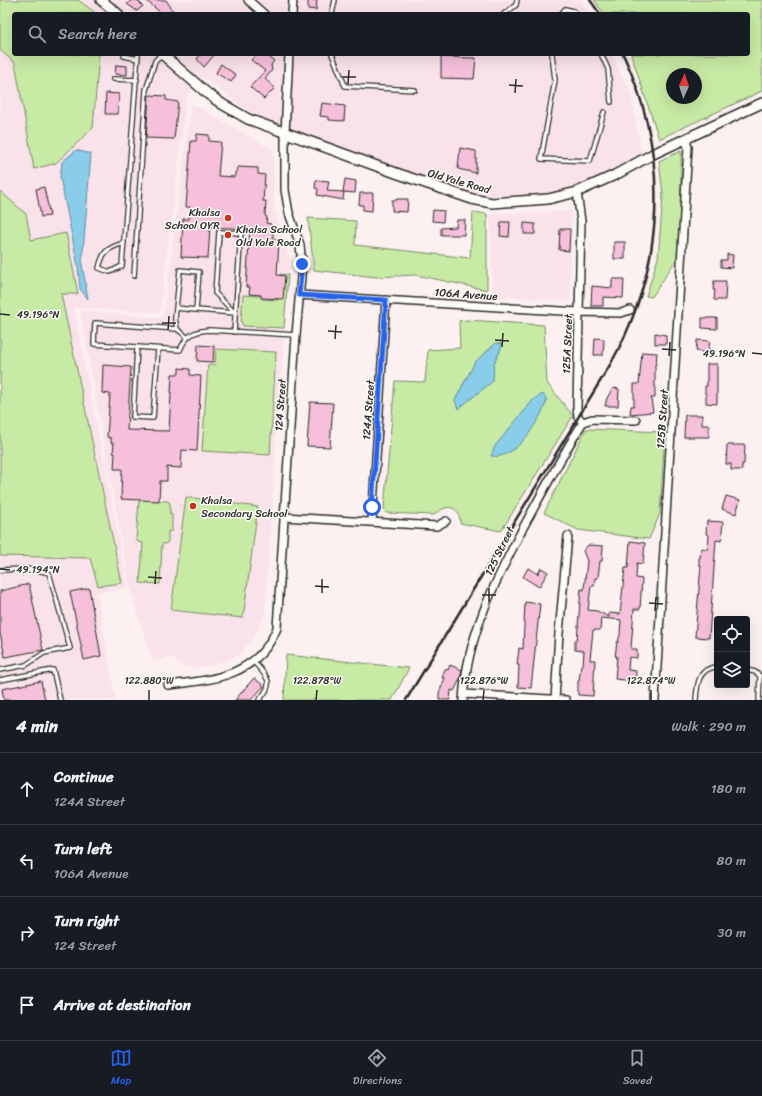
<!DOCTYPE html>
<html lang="en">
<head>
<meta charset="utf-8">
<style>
  :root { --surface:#171b24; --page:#20242c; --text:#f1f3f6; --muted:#9ea1a6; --line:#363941; --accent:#2563eb }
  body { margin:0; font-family:Sriracha,sans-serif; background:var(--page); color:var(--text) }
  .controls { position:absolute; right:12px; bottom:12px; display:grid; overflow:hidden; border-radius:4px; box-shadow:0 4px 16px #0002 }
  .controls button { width:36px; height:36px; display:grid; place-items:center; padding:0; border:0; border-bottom:1px solid var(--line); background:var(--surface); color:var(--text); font:20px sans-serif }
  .compass { position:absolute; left:666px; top:68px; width:36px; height:36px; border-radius:50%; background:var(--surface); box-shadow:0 4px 16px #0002; rotate:3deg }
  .stop { position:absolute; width:12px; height:12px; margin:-9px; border:3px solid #2563eb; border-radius:50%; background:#fff }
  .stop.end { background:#2563eb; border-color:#fff; box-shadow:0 1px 4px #0008 }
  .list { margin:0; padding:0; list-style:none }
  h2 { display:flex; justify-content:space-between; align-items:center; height:52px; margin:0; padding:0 16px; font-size:17px }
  h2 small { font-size:13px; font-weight:400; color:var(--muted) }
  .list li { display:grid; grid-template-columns:26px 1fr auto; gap:12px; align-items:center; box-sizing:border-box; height:72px; padding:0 16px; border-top:1px solid var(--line) }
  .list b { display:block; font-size:15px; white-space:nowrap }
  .list p { margin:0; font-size:13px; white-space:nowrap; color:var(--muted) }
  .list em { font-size:13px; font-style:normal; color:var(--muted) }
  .icon { flex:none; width:22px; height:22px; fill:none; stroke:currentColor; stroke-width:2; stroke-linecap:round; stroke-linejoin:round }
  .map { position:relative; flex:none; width:762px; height:700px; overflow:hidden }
  .search { position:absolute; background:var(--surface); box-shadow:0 4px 16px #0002; left:12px; right:12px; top:12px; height:44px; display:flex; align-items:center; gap:10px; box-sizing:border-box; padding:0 14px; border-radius:4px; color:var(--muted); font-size:15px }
  .sheet { height:340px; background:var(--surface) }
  nav { display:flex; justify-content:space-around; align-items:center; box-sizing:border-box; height:56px; border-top:1px solid var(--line); background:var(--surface); font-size:11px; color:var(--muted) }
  nav a { display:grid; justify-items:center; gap:2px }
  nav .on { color:var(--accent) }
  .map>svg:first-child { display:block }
</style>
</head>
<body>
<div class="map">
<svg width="762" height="700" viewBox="0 0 762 700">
  <rect width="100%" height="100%" fill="#fcf0f1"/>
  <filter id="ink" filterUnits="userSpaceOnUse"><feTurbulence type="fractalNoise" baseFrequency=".025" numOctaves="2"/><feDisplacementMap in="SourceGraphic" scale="8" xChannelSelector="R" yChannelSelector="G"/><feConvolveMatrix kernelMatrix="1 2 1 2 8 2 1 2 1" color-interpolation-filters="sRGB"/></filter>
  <g filter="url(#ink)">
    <path fill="#fae2ea" d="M0,0H580L590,14H14V54H611L630,91L642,153L584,184L544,195L487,199L413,175L249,112L203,78L187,95L160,313L74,308L128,587L97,593L116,700H0Z
      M191,103L273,150L274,208L290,261L277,423L265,611L262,621L253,638L240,654L226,661L198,668L182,666L171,657L153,662L130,589L80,310L163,318Z
      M572,211L570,301L492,296L490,214Z"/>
    <path fill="#c7eaa4" stroke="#798a68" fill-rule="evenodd" d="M0,0H78L97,14H14V54H99L93,128L56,163L34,169L15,63L0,50Z
      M594,0H762V91L659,139L631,54H748V14H604ZM672,74H696V98H672Z
      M681,151V252L652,297L646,296L658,258L663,195L659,161Z
      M0,191L26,214L31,240L66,233L78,294H61L122,583L98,586L90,558L0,556Z
      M473,212L487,214V290L416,275L376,277L314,270L308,218L356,221L355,245L470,258Z
      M280,274L288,275L284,328L243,326L241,321L243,295L262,296V299L278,300Z
      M467,320L544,325L547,383L573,416L501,531L460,523C460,504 445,504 434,515L386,513L384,509L395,381L425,382L428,350L460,348L459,321ZM500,351L494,363L462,386L469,376L475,362Z
      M216,349L276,352L270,455L202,451L208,365H215Z
      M586,429L665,432L660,514L649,539L578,530L544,513Z
      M186,497L258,507L243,618L171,610Z
      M141,500L168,501L170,503V514H172V531H168V542L165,544H162L160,584L140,583L143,543L138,542L136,540L139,501Z
      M286,655L409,668L392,700H284Z"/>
    <path fill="#89cdea" stroke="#638c9e" d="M76,150L91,154L82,264L88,299L80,289L78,266L60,177L62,162Z
      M496,343L502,344L500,351L494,363L493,381L458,409L455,400L475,362Z
      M543,394L547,400C541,419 521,451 500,456C497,457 494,456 491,456L495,446L534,399Z"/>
    <path fill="#f6c0da" stroke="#2b2b2b" d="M132,0H137L143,6L137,11L127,4Z
      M146,0H166L170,6L169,7L177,14H162Z
      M308,0H317L316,10L308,9Z
      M201,54H215L204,67L197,59Z
      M257,54H271L269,57L274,61L271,65L272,70L265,79L275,88L264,99L250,87L265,71L251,60Z
      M441,57L476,58L474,79L441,78Z
      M221,64L236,75L231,82L216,73Z
      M116,65L127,66V75L115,74Z
      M106,93L119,94L118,114H105Z
      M149,95L166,96V100L178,102L174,139L146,138Z
      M322,103L345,106L344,121L329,120V117L320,116Z
      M197,134L209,135V141L221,142L218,176L235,177V172H237L238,167L258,168V174L265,175L263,201H266L265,216L267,217L266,223L271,224V230H273V239L279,240L277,275L285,276L283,299L261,298V295L249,294L250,287H246L250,229L210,227L208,258L181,257L183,219H189L190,207H186L191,141H196Z
      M460,148L476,151V173L458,169Z
      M345,179L356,181L355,193L343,192Z
      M316,180L329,181L327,191L344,192L343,200L317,195L318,189L315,188Z
      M44,187L50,216L41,217L36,189Z
      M360,193H373L372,211L363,210V205H359Z
      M397,199H408L407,212L392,211V200H397Z
      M433,210L444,211L443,222L432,221Z
      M457,220H465L464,235H441V228L456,227Z
      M501,222H510L509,237L500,236Z
      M524,223L535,224V234H524Z
      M560,229H570L569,251L559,250Z
      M614,242H625V259H614Z
      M727,254L733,255L732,268L721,267V260H727Z
      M612,279H624L623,298L603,297V306H591L592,286L612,288Z
      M714,281H726L725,300H714L715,290H713Z
      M702,318H717V329L702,328Z
      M655,333L666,335V344H655Z
      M595,338L604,339L603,355H594Z
      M697,340L710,341L708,353L696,351Z
      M198,345L214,346L213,362L197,361Z
      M642,352L657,353L656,364H655V398H651L653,412L630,414L631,406H634V384H639Z
      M707,364H717V404L706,403V394H705V386H707Z
      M103,365L131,367L127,430L169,431L172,374H179V368L190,369V375L201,376L197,451L182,450L181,468L167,467V481H160L159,501L121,499L122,469H114L115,453H113L114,443H111V438L107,437L110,394L102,393Z
      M613,388L619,389L618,406H605L607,398Z
      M310,402L333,403L330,447L307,446Z
      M685,415H702V425H709V437H684Z
      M727,445H745L744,464H742V470H731V464H726Z
      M726,496L740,500L736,514L722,509Z
      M707,521L723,522L721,541L716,540L709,638L695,637L701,565H699V558H700L701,548L708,549L709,535L706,534Z
      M630,541L645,543L643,564L637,563L636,578L642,579L640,609H634L631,649H637V658L629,657L628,670L636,671L635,681L615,679L617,656H615L617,642H618L620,635L621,620L601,618L600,630H593L590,660H595L593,696L578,695V681H579L581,665H583L584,651L575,650V640H577L581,589L584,590L587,561L583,551L588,545L603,546L602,561H600L598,578H595L594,586H591L588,610L597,611L609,617V613L620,614L625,568H628Z
      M528,568L538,574L541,568L548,572L539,587L523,577Z
      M29,584L43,650L5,657L0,633V591Z
      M89,588L101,656L84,660L70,592Z
      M525,602L540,604L531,688L518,687L519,665H517L519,648L523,649Z
      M450,665L462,670L460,679L454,691L451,690L450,700H439V693L445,678H442L445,669L448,670Z
      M254,678L264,686L251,700H235Z
      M41,681L45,700H4L2,689Z"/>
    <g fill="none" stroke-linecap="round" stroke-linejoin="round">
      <g stroke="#2b2b2b" stroke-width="6">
        <path id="lane" d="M332,14L335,0
          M504,14L516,5L517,0
          M561,14L565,9L574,11L576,14
          M332,54L345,86L415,90
          M552,54L555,80L541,159L590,161L604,112
          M601,54L608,69L611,102
          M124,56L138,59
          M113,79L137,80
          M124,243C107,248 103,251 99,268L110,272L122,266L138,54
          M134,276L146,90L155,61L161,54
          M176,308L196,310
          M177,329L95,323L94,344L180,350C186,336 193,331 209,330L296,335
          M234,332L241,233L219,232L215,293L235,313
          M187,337L177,329L175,318L180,270L199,272L196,310L235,313
          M137,348L133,417L153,418L158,349
          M0,570C17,569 33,568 49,573L70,648L44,653L26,665L0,670
          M253,661C267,677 276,682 259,700
          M747,670L755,672L760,676L759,700
          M0,680L53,670L60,700
          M696,700C697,685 698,668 717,667"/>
      </g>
      <g stroke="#2b2b2b" stroke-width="10">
        <path id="street" d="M248,0L264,14
          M292,14L293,0
          M299,295L579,312L621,313L630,310
          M583,422L592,419L636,420
          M284,517L437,526L446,521
          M372,522L386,300
          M168,685C213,680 258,676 277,628L296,335L302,265L300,245L289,213L285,190V133L289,54
          M464,694L566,700
          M463,700C467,635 495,582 524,526C543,491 562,456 583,422L578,417L577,407L581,221L577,192
          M555,700L559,633L568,536
          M655,700L688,147L685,139"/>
      </g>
      <g stroke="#2b2b2b" stroke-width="12">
        <path id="secondary" d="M101,0L118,14
          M162,54L208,94L222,104L248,119L396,173L472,199L492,203L548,199L577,192L615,175L653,154L762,103"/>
      </g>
      <use href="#lane" stroke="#fdfcf7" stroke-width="3.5"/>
      <use href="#street" stroke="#fdfcf7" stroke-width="7"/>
      <use href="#secondary" stroke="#fdfcf7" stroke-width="9"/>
      <path stroke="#2b2b2b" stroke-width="2.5" d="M590,0L600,14
        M406,700L610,365C665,268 671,156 623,54"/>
    </g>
  </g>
  <g fill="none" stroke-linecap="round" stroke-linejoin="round" filter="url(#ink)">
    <path stroke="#2563eb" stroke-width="5" d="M302,264L299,295L386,300L372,507"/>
  </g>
  <path fill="none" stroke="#2b2b2b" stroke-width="1.5" d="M342,77H356M348,84L349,70M509,85L523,86M515,93L516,79M0,314L10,315M162,323H176M168,330L169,316M328,331L342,332M335,339L336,325M495,340L509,341M502,347L503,333M662,349L676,350M752,353L762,354M669,356L670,342M0,569L10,570M148,577L162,578M155,584L156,571M315,586L329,587M322,593V579M482,595H496M489,602V588M649,603L663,604M655,611L656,597M149,700V690M316,700L317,690M483,700L484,690M651,700V690"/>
  <g fill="#c8321e" stroke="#fdfcf7" stroke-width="1.5">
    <circle cx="228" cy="218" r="4"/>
    <circle cx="228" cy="235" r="4"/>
    <circle cx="193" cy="506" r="4"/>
  </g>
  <g text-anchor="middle" stroke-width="3" stroke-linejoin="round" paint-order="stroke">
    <g font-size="11" fill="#2b2b2b" stroke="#fdfcf7">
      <text transform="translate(459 181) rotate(16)" y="4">Old Yale Road</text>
      <text transform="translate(466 294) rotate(4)" y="4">106A Avenue</text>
      <text transform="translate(567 344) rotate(-88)" y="4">125A Street</text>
      <text transform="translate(280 405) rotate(-86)" y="4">124 Street</text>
      <text transform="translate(368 410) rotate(-86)" y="4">124A Street</text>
      <text transform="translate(662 419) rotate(-86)" y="4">125B Street</text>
      <text transform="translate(499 551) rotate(-64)" y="4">125 Street</text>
    </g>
    <g font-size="11" fill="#2b2b2b" stroke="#fdfcf7" text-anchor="start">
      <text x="220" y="216" text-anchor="end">Khalsa<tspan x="220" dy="13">School OYR</tspan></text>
      <text x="236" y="233">Khalsa School<tspan x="236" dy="13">Old Yale Road</tspan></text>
      <text x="201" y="504">Khalsa<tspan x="201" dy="13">Secondary School</tspan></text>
    </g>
  </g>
  <g font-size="10" text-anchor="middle" fill="#2b2b2b" stroke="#fdfcf7" stroke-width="3" stroke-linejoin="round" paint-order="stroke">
    <text x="38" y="318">49.196°N</text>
    <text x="724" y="357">49.196°N</text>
    <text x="38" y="573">49.194°N</text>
    <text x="149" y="684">122.880°W</text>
    <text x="317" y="684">122.878°W</text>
    <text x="484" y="684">122.876°W</text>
    <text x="651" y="684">122.874°W</text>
  </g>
</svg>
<div class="controls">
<button><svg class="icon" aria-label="locate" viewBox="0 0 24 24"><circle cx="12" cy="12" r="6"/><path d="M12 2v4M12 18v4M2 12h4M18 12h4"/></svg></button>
<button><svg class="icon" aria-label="layers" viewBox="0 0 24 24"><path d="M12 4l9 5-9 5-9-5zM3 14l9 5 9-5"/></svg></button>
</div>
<svg class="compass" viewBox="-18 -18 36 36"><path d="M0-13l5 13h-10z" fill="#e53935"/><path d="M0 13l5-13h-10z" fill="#9ea1a6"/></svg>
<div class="stop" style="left:372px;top:507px"></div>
<div class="stop end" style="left:302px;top:264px"></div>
<div class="search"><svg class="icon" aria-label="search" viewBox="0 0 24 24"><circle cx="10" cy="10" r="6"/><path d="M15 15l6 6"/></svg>Search here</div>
</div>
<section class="sheet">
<h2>4 min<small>Walk · 290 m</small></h2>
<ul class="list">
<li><svg class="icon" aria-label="ahead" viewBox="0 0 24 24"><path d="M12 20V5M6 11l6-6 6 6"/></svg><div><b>Continue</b><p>124A Street</p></div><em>180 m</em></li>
<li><svg class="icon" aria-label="left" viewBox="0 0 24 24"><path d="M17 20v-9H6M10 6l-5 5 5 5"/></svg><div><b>Turn left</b><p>106A Avenue</p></div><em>80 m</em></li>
<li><svg class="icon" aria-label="right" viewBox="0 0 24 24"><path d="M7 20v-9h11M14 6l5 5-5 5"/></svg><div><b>Turn right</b><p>124 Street</p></div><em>30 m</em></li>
<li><svg class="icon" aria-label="arrive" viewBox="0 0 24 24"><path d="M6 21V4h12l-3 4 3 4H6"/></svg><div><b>Arrive at destination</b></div></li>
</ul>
</section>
<nav>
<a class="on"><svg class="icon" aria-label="map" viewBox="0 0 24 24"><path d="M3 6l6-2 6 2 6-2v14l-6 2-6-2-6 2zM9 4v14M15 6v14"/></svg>Map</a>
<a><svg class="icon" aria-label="directions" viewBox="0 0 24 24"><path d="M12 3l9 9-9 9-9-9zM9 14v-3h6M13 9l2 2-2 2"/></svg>Directions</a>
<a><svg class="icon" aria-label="saved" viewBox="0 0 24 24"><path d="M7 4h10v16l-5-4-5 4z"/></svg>Saved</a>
</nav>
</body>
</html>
